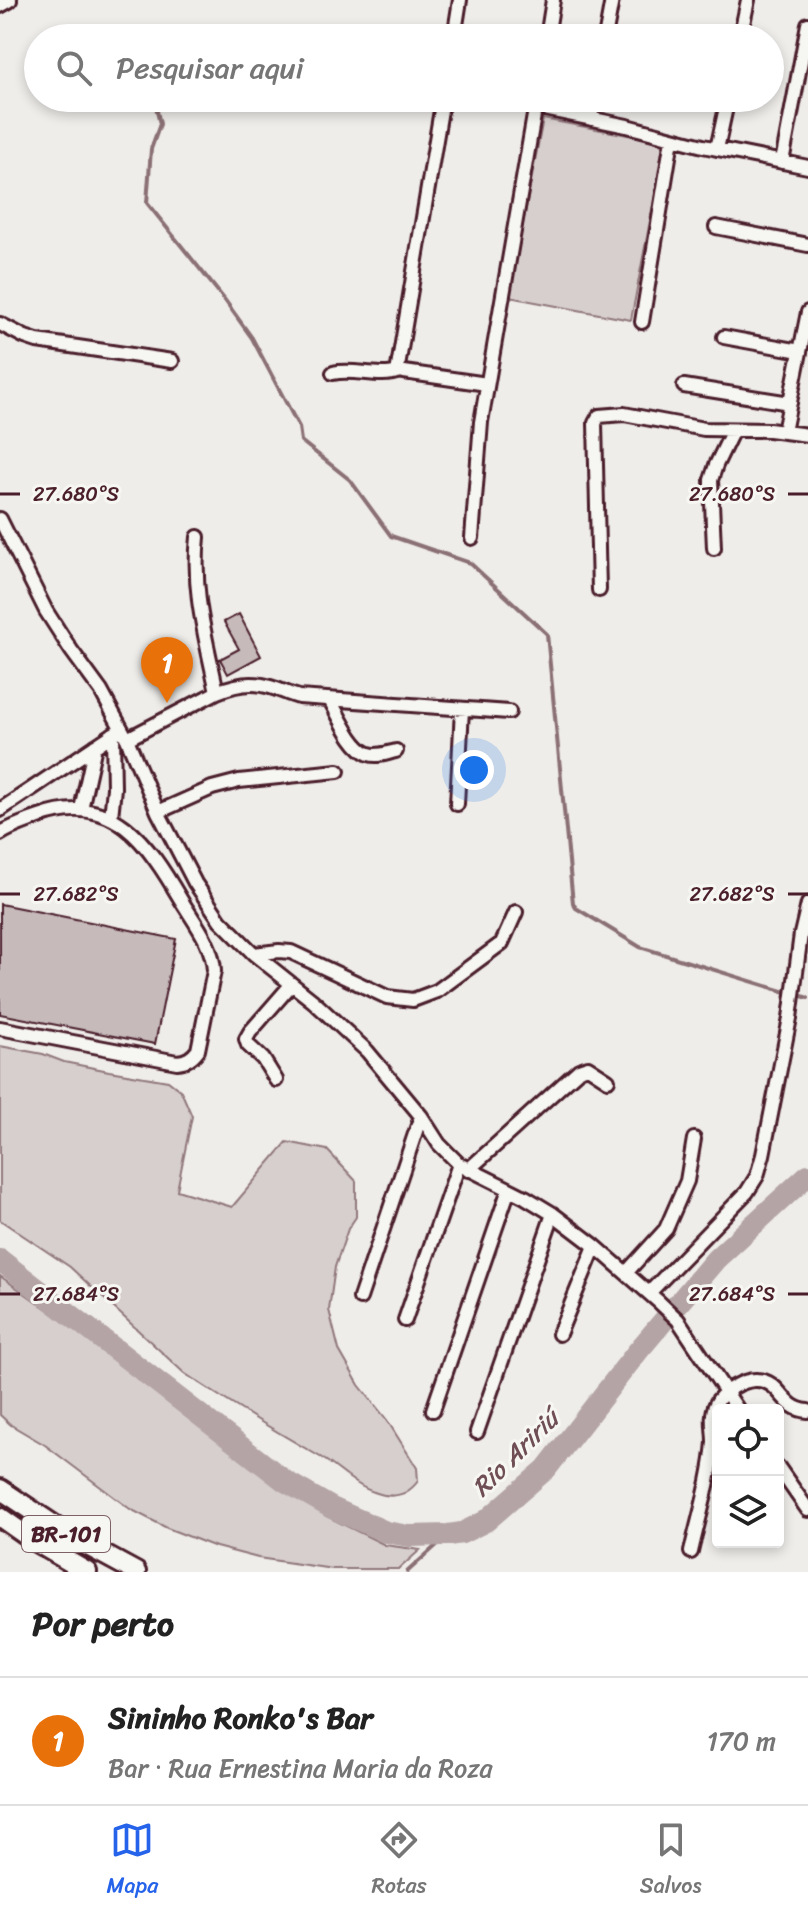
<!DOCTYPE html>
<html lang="pt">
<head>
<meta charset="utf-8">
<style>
  :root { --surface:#fff; --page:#f6f6f6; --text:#222; --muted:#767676; --line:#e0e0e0; --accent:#2563eb }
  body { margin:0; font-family:Sriracha,sans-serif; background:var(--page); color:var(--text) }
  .controls { position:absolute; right:24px; bottom:24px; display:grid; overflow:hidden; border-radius:8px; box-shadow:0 4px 12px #0003 }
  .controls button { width:72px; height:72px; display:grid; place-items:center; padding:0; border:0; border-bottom:2px solid var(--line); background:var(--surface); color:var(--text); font:40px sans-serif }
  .you { position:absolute; left:474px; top:770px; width:28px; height:28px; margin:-20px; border:6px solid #fff; border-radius:50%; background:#1a73e8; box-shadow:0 0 0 12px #1a73e833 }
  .badge { display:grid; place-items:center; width:52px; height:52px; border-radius:50%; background:var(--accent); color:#fff; font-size:26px; font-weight:700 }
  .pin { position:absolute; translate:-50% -66px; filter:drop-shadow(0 2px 4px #0008) }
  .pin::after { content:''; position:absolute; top:42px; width:28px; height:24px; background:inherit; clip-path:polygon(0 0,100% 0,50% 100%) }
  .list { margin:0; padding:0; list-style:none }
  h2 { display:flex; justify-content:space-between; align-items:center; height:104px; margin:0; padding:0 32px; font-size:34px }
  h2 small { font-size:26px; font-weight:400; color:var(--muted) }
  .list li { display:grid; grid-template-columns:52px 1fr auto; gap:24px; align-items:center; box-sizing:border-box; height:128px; padding:0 32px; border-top:2px solid var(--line) }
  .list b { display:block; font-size:30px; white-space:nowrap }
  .list p { margin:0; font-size:26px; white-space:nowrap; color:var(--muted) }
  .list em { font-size:26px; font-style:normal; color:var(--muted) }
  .icon { flex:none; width:44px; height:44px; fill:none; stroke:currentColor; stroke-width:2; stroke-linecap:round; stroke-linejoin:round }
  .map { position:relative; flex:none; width:808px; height:1572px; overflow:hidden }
  .search { position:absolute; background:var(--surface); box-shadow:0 4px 12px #0003; left:24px; right:24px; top:24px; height:88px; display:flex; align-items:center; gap:20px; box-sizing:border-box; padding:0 28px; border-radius:44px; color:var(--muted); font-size:30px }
  .sheet { height:232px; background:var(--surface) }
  nav { display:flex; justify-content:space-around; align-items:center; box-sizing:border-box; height:112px; border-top:2px solid var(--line); background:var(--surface); font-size:22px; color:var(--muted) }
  nav a { display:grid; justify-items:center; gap:4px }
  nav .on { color:var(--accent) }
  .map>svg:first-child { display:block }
</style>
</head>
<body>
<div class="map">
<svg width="808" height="1572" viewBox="0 0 808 1572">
  <rect width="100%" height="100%" fill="#efedea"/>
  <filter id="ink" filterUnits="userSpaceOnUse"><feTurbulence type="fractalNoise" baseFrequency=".0125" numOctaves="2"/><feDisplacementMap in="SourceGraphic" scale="16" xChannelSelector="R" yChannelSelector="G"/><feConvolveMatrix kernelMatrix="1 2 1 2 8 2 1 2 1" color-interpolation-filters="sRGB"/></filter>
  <g filter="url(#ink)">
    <path fill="#d7cfce" stroke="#90777c" stroke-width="2" d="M543,119L665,142L631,320L509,297Z
      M0,1046L43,1054L64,1062L109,1071L168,1081L181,1091L192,1116L177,1190L232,1207L287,1142L327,1150L356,1181V1217L348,1229L335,1267L329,1310L339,1350L359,1385L387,1420L417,1468L418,1481C407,1496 392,1499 374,1492C357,1487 338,1468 322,1458C275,1431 229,1403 184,1373L70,1267L0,1220Z
      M0,1276L105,1350L326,1516L385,1545L420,1550L399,1569H333L258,1558L216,1547L167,1528L130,1509L45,1445L11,1425L0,1415Z"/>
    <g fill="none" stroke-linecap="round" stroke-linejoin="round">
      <path stroke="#8a6f74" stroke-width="4" d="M154,98L160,124L151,149L147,203L224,299L252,338L299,427L301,441L350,480L391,536L470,563L547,634L573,903L576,908L640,947L786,992
        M802,996L808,998
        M407,1572L448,1535"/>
      <path stroke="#b4a4a5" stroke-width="22" d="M0,1260L285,1481L332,1508L386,1532L409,1536L448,1535L462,1533L486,1521L546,1469L638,1351L716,1259L808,1175"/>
    </g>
    <path fill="#c6babb" stroke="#4a1f2b" stroke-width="2" d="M239,614L261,656L228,674L220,659L239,649L224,622Z
      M0,904L176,939L155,1044L0,1014Z"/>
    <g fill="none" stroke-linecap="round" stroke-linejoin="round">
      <g stroke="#4a1f2b" stroke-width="18">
        <path id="minor" d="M454,38L460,0
          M547,38L553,0
          M605,38L612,0
          M740,38L748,0
          M443,98L398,367L400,371L404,372L487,384
          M535,107L627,126L703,146L808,167
          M591,118L594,98
          M717,149L728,98
          M782,162L808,24
          M716,227L808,245
          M642,322L672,139
          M0,324L25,337L37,341L172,361
          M724,337L800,351
          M333,373C354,368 380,379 400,371
          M684,386L790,403
          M784,432L808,312
          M0,519L46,611L71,650L101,691L127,739L158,812L181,856L195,883L220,920L254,954L313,1001L367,1051L421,1116L439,1144L459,1164L525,1197L553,1214L595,1246L659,1302L678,1320L738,1410
          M198,537C192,592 206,638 217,692
          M472,538L481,422L537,98
          M714,548L711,480L716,465L733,430
          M599,590L595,423L599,416L624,414L704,429L769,430L808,435
          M330,700C339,715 352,748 369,754C378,757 387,753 396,751
          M127,739L217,692C231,686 247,682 262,685C275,687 287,694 299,697L509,712
          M457,804L462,709
          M81,809L95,746
          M0,810L121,729
          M158,812L212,788L239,781L338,771
          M111,817L114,788L113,734
          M0,834C12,826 26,822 39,817C113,790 148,844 181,900C195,923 213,945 214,971L198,1050C192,1058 187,1061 177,1062L0,1028
          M254,954L279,951L291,952L387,997L413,1000L437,991L502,943L516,912
          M276,1080L263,1059L248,1045L246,1039L250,1032L291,985
          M468,1170L579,1070L588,1067L608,1080
          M626,1273L666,1229L687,1181L694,1139
          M649,1293L747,1192L757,1176L763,1155L790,1018L801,934L808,904
          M360,1298L421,1116
          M405,1320L459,1164
          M559,1334L595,1246
          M433,1410L509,1189
          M477,1432L553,1214
          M778,1467L808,1510
          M691,1552C699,1516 711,1479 714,1442C714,1429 710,1416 716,1404C721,1392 744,1379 757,1380C782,1381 781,1409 808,1411"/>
      </g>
      <g stroke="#4a1f2b" stroke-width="20">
        <path id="major" d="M0,5L9,0"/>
      </g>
      <g stroke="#4a1f2b" stroke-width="24">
        <path id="highway" d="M0,1489L75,1539L136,1572
          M0,1517L34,1541L87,1572"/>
      </g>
      <use href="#minor" stroke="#f6f6f2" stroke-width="12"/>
      <use href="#major" stroke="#f6f6f2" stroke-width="14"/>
      <use href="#highway" stroke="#f6f6f2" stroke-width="18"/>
    </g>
  </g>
  <path fill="none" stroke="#4a1f2b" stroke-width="3" d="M0,494H20M788,494H808M0,894H20M788,894H808M0,1294H20M788,1294H808"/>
  <g text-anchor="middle" stroke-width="6" stroke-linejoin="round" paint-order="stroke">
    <rect fill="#f6f6f2" stroke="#7e6067" stroke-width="2" x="22" y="1516" width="88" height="36" rx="6"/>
    <g font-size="22" font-weight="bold" fill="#4a1f2b">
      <text x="66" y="1542">BR-101</text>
    </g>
    <g font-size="26" font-style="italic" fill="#6f4e56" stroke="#f6f6f2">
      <text transform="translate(515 1453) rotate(-45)" y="9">Rio Aririú</text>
    </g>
  </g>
  <g font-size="20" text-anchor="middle" fill="#4a1f2b" stroke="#f6f6f2" stroke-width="6" stroke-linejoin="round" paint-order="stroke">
    <text x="76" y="501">27.680°S</text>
    <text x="732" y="501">27.680°S</text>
    <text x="76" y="901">27.682°S</text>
    <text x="732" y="901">27.682°S</text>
    <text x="76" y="1301">27.684°S</text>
    <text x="732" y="1301">27.684°S</text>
  </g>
</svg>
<div class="controls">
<button><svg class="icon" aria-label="locate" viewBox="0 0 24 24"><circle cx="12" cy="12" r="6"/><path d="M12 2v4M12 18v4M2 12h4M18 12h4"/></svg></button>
<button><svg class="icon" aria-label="layers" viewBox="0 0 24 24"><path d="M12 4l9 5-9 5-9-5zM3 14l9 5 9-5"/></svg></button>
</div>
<div class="you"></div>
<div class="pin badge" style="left:167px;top:703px;background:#e8710a">1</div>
<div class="search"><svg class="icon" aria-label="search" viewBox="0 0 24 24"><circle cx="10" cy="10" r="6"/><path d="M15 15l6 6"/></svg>Pesquisar aqui</div>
</div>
<section class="sheet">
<h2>Por perto<small></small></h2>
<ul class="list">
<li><span class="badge" style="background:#e8710a">1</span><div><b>Sininho Ronko's Bar</b><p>Bar · Rua Ernestina Maria da Roza</p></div><em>170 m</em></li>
</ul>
</section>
<nav>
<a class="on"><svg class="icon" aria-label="map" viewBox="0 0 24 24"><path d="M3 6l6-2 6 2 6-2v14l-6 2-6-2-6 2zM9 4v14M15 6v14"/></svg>Mapa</a>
<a><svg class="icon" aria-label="directions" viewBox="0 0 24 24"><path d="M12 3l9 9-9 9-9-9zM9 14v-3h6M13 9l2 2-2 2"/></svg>Rotas</a>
<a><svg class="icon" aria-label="saved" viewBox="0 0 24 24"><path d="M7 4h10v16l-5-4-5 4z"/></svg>Salvos</a>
</nav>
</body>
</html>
